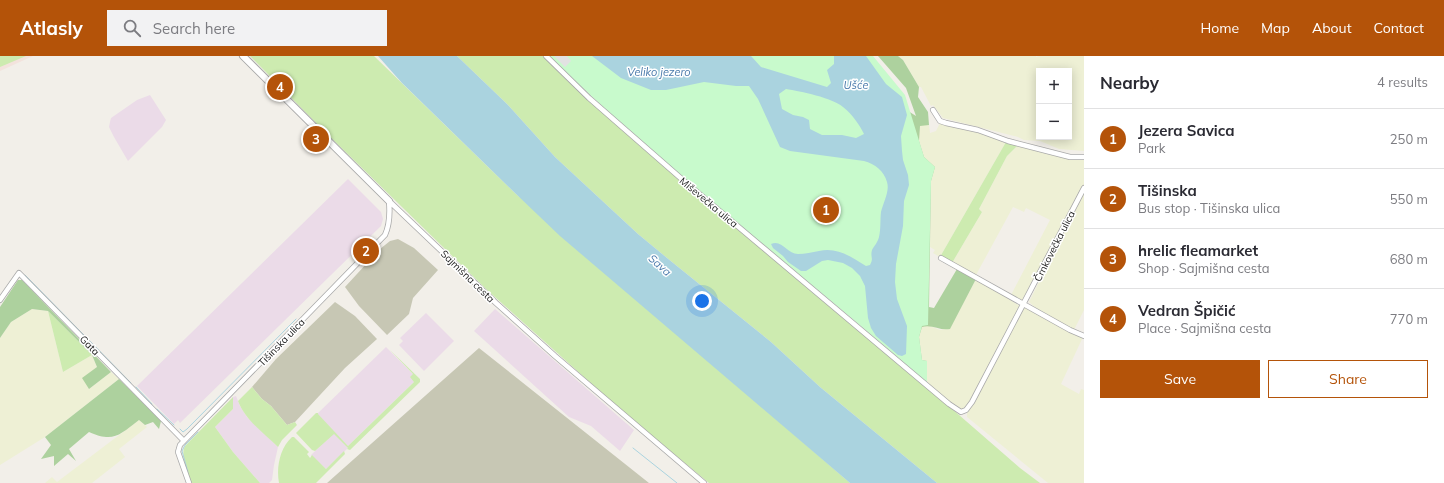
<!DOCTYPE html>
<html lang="en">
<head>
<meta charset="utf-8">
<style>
  :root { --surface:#fff; --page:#f2f2f3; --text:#2b2b33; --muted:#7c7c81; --line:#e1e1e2; --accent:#b45309 }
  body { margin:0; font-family:Mulish,sans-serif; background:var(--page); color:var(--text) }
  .controls { position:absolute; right:12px; top:12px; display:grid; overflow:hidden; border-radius:0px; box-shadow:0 2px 10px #0003 }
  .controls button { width:36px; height:36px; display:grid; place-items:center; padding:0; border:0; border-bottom:1px solid var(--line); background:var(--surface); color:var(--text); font:20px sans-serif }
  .you { position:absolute; left:702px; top:245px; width:14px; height:14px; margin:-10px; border:3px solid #fff; border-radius:50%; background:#1a73e8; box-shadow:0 0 0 6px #1a73e833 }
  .badge { display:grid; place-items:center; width:26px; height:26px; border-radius:50%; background:var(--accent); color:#fff; font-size:13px; font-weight:700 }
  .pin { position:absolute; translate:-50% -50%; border:2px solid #fff; box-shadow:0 1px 4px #0006 }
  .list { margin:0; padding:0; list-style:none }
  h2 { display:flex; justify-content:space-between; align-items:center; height:52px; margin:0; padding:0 16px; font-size:17px }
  h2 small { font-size:13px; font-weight:400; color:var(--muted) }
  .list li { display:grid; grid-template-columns:26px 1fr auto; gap:12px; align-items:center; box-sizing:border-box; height:60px; padding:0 16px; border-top:1px solid var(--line) }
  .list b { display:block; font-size:15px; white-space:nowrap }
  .list p { margin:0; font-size:13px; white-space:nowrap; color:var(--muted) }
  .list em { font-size:13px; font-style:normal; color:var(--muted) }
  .actions { display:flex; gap:8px; padding:12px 16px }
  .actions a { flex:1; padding:9px 0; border:1px solid var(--accent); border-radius:0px; text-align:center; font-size:14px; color:var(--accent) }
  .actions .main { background:var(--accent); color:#fff }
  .icon { flex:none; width:22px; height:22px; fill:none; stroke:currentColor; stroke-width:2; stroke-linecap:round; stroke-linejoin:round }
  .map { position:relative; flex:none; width:1084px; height:427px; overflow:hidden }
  header { display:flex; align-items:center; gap:24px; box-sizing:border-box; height:56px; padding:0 20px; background:var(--accent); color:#fff }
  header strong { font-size:19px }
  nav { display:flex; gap:22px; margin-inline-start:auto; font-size:14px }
  .search { width:280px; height:36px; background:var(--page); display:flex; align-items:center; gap:10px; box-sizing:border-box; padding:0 14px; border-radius:0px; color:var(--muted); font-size:15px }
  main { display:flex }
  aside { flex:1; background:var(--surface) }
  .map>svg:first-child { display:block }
</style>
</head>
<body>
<header>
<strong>Atlasly</strong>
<div class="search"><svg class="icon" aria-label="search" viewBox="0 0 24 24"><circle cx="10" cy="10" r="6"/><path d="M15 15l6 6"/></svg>Search here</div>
<nav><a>Home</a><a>Map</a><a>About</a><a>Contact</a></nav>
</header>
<main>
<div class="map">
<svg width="1084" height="427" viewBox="0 0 1084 427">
  <rect width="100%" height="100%" fill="#f2efe9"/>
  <path fill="#ebdbe8" d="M150,39L166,64L162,71L128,105L114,81L109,71L110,66L111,62L137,44Z
    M348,123L381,156L383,163L381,170L180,367L178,364L174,368L137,330Z
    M495,253L634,374L620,395L591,370L569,361L474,275Z
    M426,257L454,285L424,315L399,289L403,285L400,282Z
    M386,291L413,318L414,326L348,390L317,358Z
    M236,340L240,350L247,361L278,391L274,409L272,424L269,427H260L233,396L215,371L233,353V341Z
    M334,377L348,392L326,413L311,399Z"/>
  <path fill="#f3e3dd" d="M0,0H33L0,15Z"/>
  <path fill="#c7c7b4" d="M398,183L414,192L438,214L413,242L409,258L387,279L359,250L345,231L380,193L390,185Z
    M335,246L355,260L377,283L345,312L295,366L287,369L271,350L262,343L252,331L276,303Z
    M479,292L649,427H327Z"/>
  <path fill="#eef0d5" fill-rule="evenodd" d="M898,0H1036V1L1039,0H1084V95L1059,93L1040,85L1024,84L1018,81L943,62L933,49L931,50L921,31H919L903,4ZM1039,15H1069V81H1039Z
    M940,67L969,73L1006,86L940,201L933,197L935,194L930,191L931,125L933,118L924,101L919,85V69H929L930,77L936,75Z
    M1019,88L1084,102V129L1024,245L1011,239L1050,164L1026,152L1024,156L1013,151L976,219L952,207L982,156L979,153L1007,100Z
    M1084,135V254L1074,274L1037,253L1029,246Z
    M976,223L1020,250L967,351L966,353L960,354L927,327V305L922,304L919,281L922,270L928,269L940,274L950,272Z
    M1026,251L1083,281L1061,328L1079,338L1081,333L1084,334V427H1048L967,361V357L1023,254Z
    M32,253L48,255L63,316L92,299L97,311L89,333L111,316L119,323L45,381L0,409V282L11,266Z
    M139,364L147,371L119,393L125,401L92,427H45L52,421L57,426Z"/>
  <path fill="#cdebb0" d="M0,0H26L0,11Z
    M250,0H374L516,138L850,427H709L624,357L486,233L322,73Z
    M457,0H544L586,41L905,312L1020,412L1040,427H937L820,331L771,286L667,202L638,178L555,101L507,48Z
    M1006,86L1019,88L1007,100L979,153L982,156L952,207L940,201Z
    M48,255L92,299L63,316Z
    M390,294L420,323V326L350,394L347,393L348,392L334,378L315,395L312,394L296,377L316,357H318V358L348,390L414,326L410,321L413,318Z
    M252,331L262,343L271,350L287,369L295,366L297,369L282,384L278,391C264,377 245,364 238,345Z
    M233,341V353L215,371L233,396L260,427H189C188,416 180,399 185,390Z
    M292,381H294L309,396L307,398L310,402L312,399L326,413L344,395L345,398L316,427H279C276,411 280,392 292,381Z"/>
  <path fill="#add19e" d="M878,0H898L903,4L919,31L918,41L928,56L929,69L920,70L919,85L924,101L935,111L931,125L929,251L934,252L957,213L976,223L950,273C940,275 932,268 922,271L919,281L922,304L927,305L910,312L905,53L916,60L906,32Z
    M18,224H22L111,316L89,333L82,322L97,311L92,299L48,255L32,253L11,266L0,282V251Z
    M119,323L161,365L159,373L153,366L145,369L139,364C119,379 114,387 89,376L69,393L76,405L68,398L54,410V400L41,403L51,389L45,381Z"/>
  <path fill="#c8facc" d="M549,0H873L905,39L924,101L935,111L931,125L928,269L922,270L919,281L922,304L927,305V327C802,217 668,116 549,0Z"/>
  <path fill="#e2e2e2" d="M554,0H567L571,5L565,11Z"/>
  <path fill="#aad3df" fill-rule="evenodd" d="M378,0H457L507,48L555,101L638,178L667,202L771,286L820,331L937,427H850L560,180L516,138L402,27Z
    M592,0H751L761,11L827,31L831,27L827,14L834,8V0H866L886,28L902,41L907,59L901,80L902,95L903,104L908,119L909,129L904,145L903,170L896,208L895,226L897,243L907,270L906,298L902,300L898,299L876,280L871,272L868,262L865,230L860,220L852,212L843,207L828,204L822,205L806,215H801L788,206L783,200L773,192L771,188C782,183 787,198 798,198C805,198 812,196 819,195C838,191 851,201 866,210L870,209C874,202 870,201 872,194C874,190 878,186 879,181C881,173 880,164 881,156C883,147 890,135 887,126C884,115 875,108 864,105L790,95L780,91L758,43L749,30H736L704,26L666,34H651L621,22ZM786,33C800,35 833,42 843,51C852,58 859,68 864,78L856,82L842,79H822L810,73L809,64L803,61L793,59L782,53L779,38Z"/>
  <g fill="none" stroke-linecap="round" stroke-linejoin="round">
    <path stroke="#aad3df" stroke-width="1" d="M25,219L131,327
      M136,331L152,348
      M157,353L174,369
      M180,373L183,376L187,373L296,263
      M633,392L677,427
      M188,416L182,395L185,389L198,376"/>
    <g stroke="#a9a9a9" stroke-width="6">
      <path id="minor" d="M546,0L589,42L684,125L949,348L961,356L966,354L972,346L1084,132
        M933,54L940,65L946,67L978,74L1008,85L1070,101H1084
        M389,145L496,247L555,300L704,427
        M941,202L1070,274L1084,280
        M0,244L19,217L184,385
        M189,427L178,396L180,389L385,179C390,168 390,156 389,145"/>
    </g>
    <g stroke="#a9a9a9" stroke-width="8">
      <path id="tertiary" d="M243,0L389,145"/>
    </g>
    <use href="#minor" stroke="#fff" stroke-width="4.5"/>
    <use href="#tertiary" stroke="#fff" stroke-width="6"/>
  </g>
  <g text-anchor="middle" stroke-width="3" stroke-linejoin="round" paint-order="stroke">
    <g font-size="10" fill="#222" stroke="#fff">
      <text transform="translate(709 146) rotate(40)" y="4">Miševečka ulica</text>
      <text transform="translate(1054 190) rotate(-63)" y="4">Črnkovečka ulica</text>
      <text transform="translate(468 220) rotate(44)" y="4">Sajmišna cesta</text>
      <text transform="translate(281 286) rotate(-46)" y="4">Tišinska ulica</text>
      <text transform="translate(90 289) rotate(45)" y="4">Gata</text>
    </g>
    <g font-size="11" font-style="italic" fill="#4a7aab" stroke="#fff">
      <text x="659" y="20">Veliko jezero</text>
      <text x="856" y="33">Ušće</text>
      <text transform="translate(660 209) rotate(41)" y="4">Sava</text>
    </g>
  </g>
</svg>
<div class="controls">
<button>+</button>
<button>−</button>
</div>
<div class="you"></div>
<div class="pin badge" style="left:826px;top:154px">1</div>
<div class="pin badge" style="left:366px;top:195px">2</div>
<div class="pin badge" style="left:316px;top:83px">3</div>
<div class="pin badge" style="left:280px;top:31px">4</div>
</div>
<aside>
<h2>Nearby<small>4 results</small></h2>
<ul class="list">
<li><span class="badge">1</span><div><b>Jezera Savica</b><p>Park</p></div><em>250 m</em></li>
<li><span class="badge">2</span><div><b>Tišinska</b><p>Bus stop · Tišinska ulica</p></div><em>550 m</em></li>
<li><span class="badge">3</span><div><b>hrelic fleamarket</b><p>Shop · Sajmišna cesta</p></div><em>680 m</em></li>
<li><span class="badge">4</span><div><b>Vedran Špičić</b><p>Place · Sajmišna cesta</p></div><em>770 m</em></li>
</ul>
<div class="actions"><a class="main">Save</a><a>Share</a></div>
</aside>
</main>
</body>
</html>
